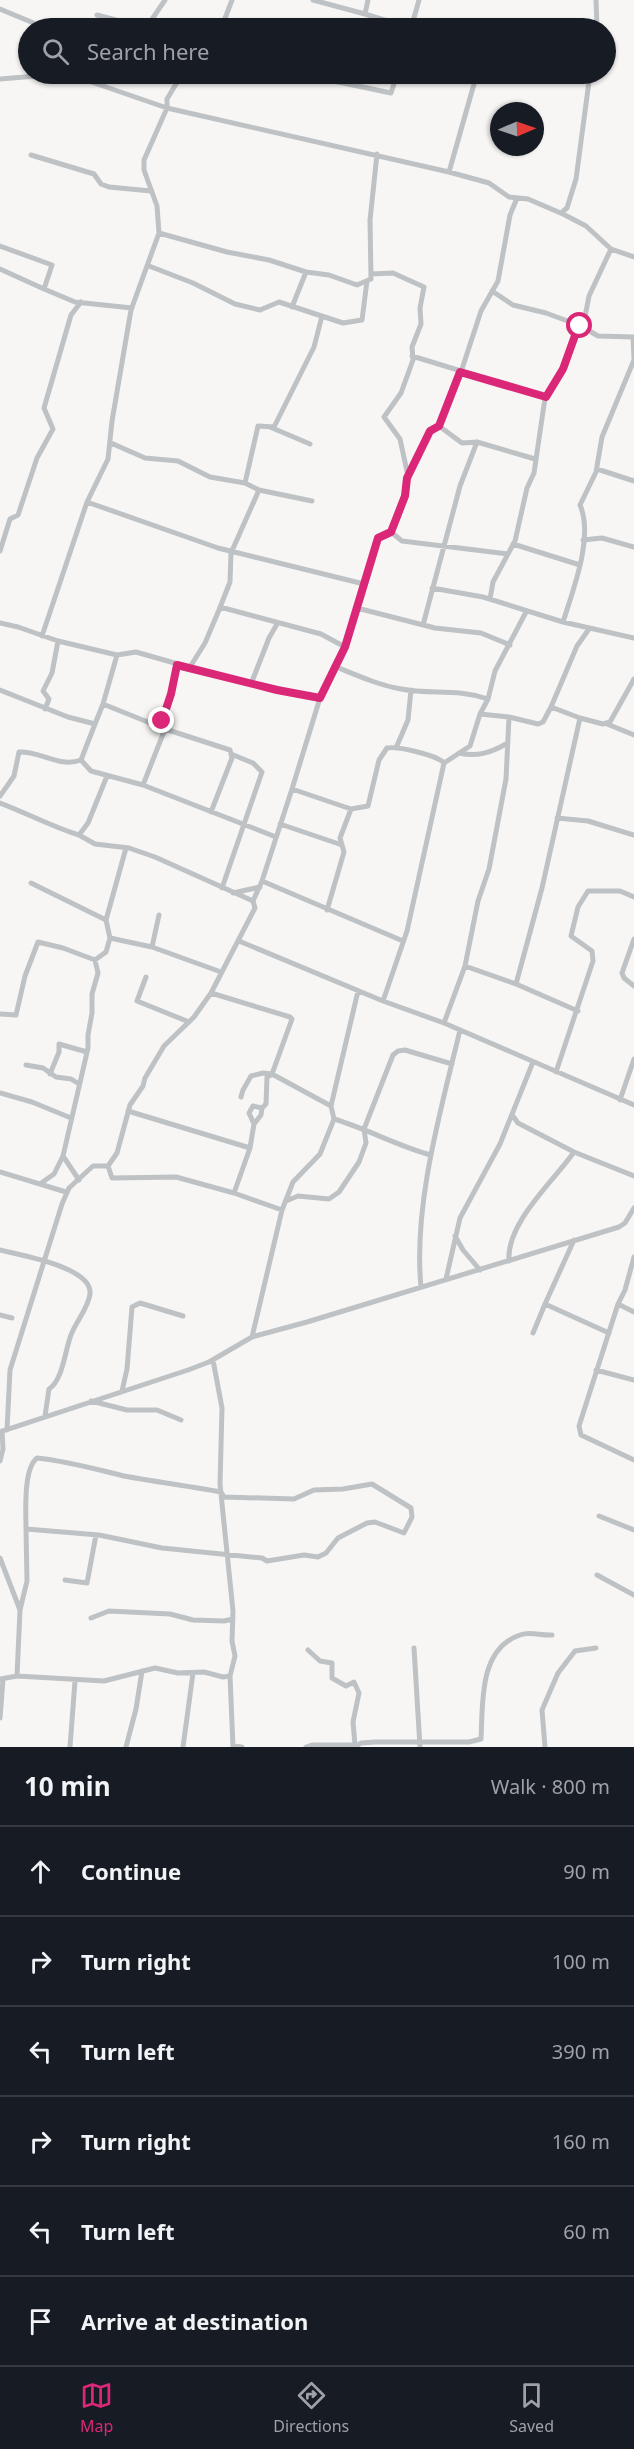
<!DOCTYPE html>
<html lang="en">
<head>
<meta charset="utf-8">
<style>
  :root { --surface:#171b24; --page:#242831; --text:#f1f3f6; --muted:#9ea1a6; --line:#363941; --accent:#db2777 }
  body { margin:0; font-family:"Noto Sans",sans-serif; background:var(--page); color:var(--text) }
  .compass { position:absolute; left:490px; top:102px; width:54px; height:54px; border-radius:50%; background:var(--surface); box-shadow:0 2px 4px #0004; rotate:88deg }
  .stop { position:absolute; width:18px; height:18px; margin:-14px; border:4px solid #db2777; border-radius:50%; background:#fff }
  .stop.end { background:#db2777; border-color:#fff; box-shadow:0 2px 6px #0008 }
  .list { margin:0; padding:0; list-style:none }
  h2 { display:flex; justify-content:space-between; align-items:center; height:78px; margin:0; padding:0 24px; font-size:26px }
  h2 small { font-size:20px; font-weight:400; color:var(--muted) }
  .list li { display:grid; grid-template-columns:39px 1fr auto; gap:18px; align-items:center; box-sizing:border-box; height:90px; padding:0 24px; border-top:2px solid var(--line) }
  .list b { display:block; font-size:22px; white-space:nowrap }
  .list em { font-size:20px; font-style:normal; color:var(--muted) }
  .icon { flex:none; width:33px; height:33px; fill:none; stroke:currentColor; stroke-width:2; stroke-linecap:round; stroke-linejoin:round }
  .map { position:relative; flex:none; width:634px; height:1747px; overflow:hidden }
  .search { position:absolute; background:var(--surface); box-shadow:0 2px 4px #0004; left:18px; right:18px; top:18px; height:66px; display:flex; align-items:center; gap:15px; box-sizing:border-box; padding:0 21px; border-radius:33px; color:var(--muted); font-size:22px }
  .sheet { height:618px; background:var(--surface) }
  nav { display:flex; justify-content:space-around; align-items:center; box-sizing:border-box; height:84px; border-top:2px solid var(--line); background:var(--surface); font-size:16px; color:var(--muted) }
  nav a { display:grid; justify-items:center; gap:3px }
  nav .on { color:var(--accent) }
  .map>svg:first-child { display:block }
</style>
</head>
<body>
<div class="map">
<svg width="634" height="1747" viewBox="0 0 634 1747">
  <rect width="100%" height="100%" fill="#f7f6f4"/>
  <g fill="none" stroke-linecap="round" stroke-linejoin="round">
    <path stroke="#bec2c5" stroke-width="5" d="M313,0L365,14
      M368,0L365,14L410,28
      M596,0L597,28
      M0,9L36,24L38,28
      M97,15L146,28
      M146,28L165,0
      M218,28L224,21L232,0
      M411,28L419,0
      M300,74L391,93L397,74
      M0,79L37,76L77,77L167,108L449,172L489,183L509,197L528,199L563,214L586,226L611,249L634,257
      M31,155L94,174L101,184L109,187L151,191
      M449,172L476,77
      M561,213L567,208L576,179L590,74
      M159,233L227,252L269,260L306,272L329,275L357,285L371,279L370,220L377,154
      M0,246L52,265L44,289L75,302L132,308
      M149,266L193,283L235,304L260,310L279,302L343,323L362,320L367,281
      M0,269L44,289
      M371,274L393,273L424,287L420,308L421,324L412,347L413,360L401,393L384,417L400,439L408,476
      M492,291L513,305L546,313L581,326L598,336L634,337
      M292,307L306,272
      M412,356L546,397
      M439,426L462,443L477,442L535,459
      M270,427L310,444
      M111,443L145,458L178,461L210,477L245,483L259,490L231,553L230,582L219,610L205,643L190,667
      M597,469L634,481
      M245,483L258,426L274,427L314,347L322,316
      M259,490L312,501
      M87,502L218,548L364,584
      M391,532L402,541L508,554
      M583,540L602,538L634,547
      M513,544L580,565
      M0,551L10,519L18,515L37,458L53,429L44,408L71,315L81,302
      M432,588L483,597L563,622L634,638
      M490,599L493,582L515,541L527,488L534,473L545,398L563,369L577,330L584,322L589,296L611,249
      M220,607L321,634L345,647
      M357,608L435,628L481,633L510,645
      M563,622C573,590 594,537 580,505L596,472L602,437L634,360L633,337
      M0,623L18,627L58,641L117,655L136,652L213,674L320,698L345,647L378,538L391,532L405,496L407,478L431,431L439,426L461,372L481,311L498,281L510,215L517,198
      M423,625L460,486L477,442
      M42,636L87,502L108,459L112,421L131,310L159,233L157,206L144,170V160L167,108V99L182,74
      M334,666C356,675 378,685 401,689C432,695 456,688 488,699L495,671L526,612
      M251,684L269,638L277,624
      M0,690L68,717L95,724L103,704L117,655
      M103,704L165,729L143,785
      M551,707L577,646L589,629
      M45,709L49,699L43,691L52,673L58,641
      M480,714L509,717L538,724L543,722L551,707L580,718L542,888L516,984
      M580,718L603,724L610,722L634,679
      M95,724L81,760L91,771L143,785L276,837
      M607,724L634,735
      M158,727L171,694L177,665
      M165,729L230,750L232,758L211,812
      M396,748L408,720L411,690
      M459,753C477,757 490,753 506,744
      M444,763L470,746L480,714L488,699
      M292,789L320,698
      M0,796L14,776L19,752C41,751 59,768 81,760
      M0,803C27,813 52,827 79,835L88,823L107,776
      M351,809L368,806L379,760L387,748C397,746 437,755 444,763L407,931L383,1001
      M557,818L588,821L634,835
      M280,824L342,845
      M262,881L403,941
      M31,883L106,920L126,848
      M222,888L262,772L253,763L231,754
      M233,893L260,887
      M253,901L262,881L292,789L351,809L340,838L344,852L327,910
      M106,920L110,938L152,947L221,972
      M634,939L622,973L624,978L634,986
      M239,941L383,1001L444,1023L634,1105
      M152,947L159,915
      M465,966L516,984L578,1011
      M146,977L137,1001L189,1022
      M211,993L290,1017L292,1019L272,1074L331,1106L334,1119
      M0,1014L16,1015L25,976L38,942L63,948L95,960
      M444,1023L465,966L478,901L489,869L506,779L509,717
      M26,1065L43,1068L56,1077L71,1079L79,1084
      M556,1072L593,961L592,951L571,936L578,907L588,891H620L634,897
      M50,1074L59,1052V1044L87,1052
      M0,1093L32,1102L71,1118
      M241,1097L243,1090L251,1076L263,1073L272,1074
      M620,1100L634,1059
      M253,1106L262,1108L261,1115L254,1124L249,1113Z
      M331,1106L358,991
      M262,1108L266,1104L267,1077L271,1075
      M128,1111L250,1148L234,1193
      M513,1116L518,1123L574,1152L634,1176
      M250,1148L254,1124
      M108,1166L112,1178L176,1177L234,1193L282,1210L293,1182L320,1154L334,1119C368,1129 397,1146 431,1155
      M0,1172L66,1192
      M79,1180L63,1156L88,1048V1035L92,1013V994L98,973L95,960L106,952L110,938
      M40,1184L54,1174L63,1156
      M286,1201L298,1196L329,1199L339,1192L359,1162L366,1143L364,1129L393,1055L398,1051L405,1050L452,1064
      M455,1236L463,1250L480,1270
      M574,1240L545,1304L609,1333
      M0,1250C19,1255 93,1267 90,1294C88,1309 76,1321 71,1335C65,1350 63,1380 49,1389L45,1416
      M634,1257L625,1290L618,1304L579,1426L581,1435L634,1460
      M509,1261C506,1223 553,1182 574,1152
      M446,1279L460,1218L500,1144L533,1062
      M421,1287C413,1205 441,1110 460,1030
      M618,1304L634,1312
      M0,1315L12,1318
      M533,1333L545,1304
      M252,1337L282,1210
      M596,1370L634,1380
      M122,1391L127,1369L132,1307L140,1303L183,1316
      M91,1401L127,1410H157L181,1420
      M7,1430L10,1370L62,1204L69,1188L93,1166H108L117,1153L130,1105L143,1086L145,1078L164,1046L194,1017L211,993L255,908L253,901L155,857L129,848L95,844L79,835
      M0,1432L188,1370L209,1362L252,1337L307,1322L619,1227L625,1223L634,1208
      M0,1461L3,1449L2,1431
      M599,1516L634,1530
      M0,1558L20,1610L17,1676L0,1679
      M597,1575L634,1595
      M65,1580L87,1583L96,1535
      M20,1610L27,1581L26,1529C26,1512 23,1469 37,1458C67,1461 95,1469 124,1476C156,1482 189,1486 221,1492L224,1497L294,1499L314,1490L343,1489L372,1484L411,1508L412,1517L404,1533L375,1522L367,1523L338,1538L326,1553L318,1557L304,1555L267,1561L262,1558L162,1548L99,1535L26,1529
      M91,1618L109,1611L170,1614L193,1620L224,1621L233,1619
      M414,1648L420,1747
      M17,1676L104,1681L155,1668L178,1673L204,1672L223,1677L230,1676L235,1656L232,1641L233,1611L220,1484L222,1408L213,1360
      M230,1676L233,1747
      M0,1718L3,1679
      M233,1746L242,1747
      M70,1747L75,1681
      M126,1747L136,1709L142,1671
      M183,1747L193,1673
      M306,1747L312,1745H355L353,1722L359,1693L354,1682L346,1686L332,1678V1663L320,1661L308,1650
      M355,1747L361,1743L375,1742H469L481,1739C483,1705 478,1649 520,1635C531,1631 541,1636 552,1635
      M545,1747L542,1710L558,1673L575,1651L596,1648"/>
  </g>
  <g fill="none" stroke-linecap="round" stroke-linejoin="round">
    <path stroke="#db2777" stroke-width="8" d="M162,721L171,694L177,665L277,690L320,698L345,647L378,538L391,532L405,496L407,478L430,431L439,426L460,372L546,397L563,369L577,330L580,326"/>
  </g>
</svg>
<svg class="compass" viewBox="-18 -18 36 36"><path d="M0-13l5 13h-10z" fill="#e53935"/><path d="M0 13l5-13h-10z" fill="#9ea1a6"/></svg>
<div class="stop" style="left:580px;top:326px"></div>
<div class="stop end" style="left:162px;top:721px"></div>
<div class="search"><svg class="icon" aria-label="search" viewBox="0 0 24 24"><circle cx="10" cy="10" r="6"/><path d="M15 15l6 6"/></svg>Search here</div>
</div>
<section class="sheet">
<h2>10 min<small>Walk · 800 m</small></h2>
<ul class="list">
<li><svg class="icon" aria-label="ahead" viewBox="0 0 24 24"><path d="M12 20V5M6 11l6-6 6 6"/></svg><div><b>Continue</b></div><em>90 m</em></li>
<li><svg class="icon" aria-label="right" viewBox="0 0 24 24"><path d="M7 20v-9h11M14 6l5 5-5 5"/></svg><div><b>Turn right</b></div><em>100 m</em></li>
<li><svg class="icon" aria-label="left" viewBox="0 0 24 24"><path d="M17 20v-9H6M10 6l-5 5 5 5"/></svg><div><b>Turn left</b></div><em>390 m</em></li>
<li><svg class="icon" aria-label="right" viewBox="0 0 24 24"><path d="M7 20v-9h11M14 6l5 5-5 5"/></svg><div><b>Turn right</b></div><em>160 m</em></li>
<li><svg class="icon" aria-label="left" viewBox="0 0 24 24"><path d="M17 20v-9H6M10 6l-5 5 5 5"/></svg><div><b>Turn left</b></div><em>60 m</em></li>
<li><svg class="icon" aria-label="arrive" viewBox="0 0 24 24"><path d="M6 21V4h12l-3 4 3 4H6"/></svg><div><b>Arrive at destination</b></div></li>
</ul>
</section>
<nav>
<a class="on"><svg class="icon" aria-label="map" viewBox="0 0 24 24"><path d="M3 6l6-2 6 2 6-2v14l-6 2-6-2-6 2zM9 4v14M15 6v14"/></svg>Map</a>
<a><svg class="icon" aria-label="directions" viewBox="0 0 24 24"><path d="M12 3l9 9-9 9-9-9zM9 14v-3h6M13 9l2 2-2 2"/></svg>Directions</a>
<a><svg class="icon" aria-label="saved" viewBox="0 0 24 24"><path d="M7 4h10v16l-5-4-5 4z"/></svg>Saved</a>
</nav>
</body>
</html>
